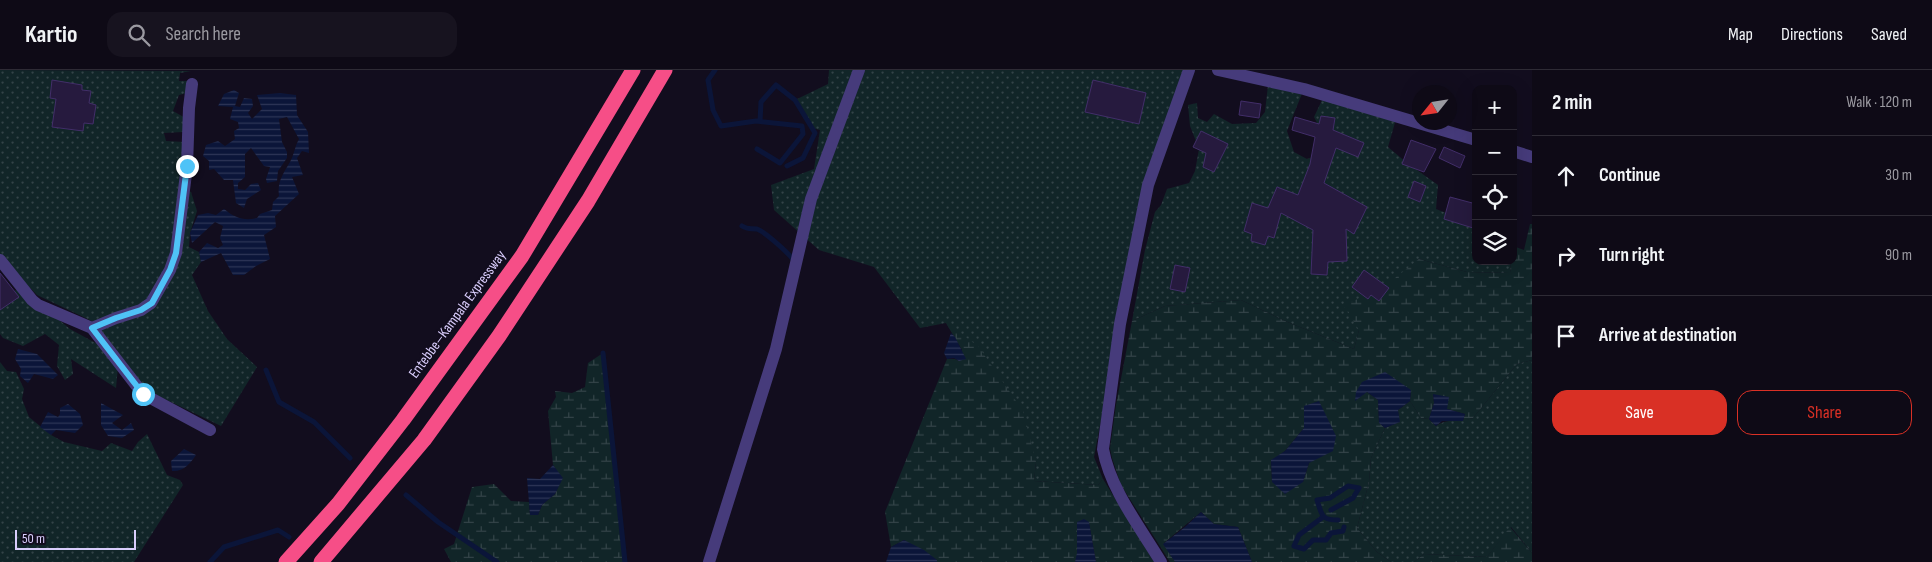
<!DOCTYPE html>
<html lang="en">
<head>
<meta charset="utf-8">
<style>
  :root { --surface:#0e0a16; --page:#17131f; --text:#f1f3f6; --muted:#9b9aa1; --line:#2e2b35; --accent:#d93025 }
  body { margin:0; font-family:"Sofia Sans Condensed",sans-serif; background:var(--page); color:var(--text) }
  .controls { position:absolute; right:15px; top:15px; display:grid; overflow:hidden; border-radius:10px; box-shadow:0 5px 20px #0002 }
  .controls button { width:45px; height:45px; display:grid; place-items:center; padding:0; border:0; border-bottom:1px solid var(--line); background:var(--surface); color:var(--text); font:25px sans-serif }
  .compass { position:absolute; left:1412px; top:15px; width:45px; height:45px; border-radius:50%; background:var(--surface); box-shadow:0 5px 20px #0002; rotate:240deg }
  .scale { position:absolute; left:15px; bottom:12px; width:121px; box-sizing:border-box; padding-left:5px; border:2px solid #d9cdfc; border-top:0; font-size:14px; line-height:18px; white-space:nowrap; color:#d9cdfc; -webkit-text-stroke:4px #120d1e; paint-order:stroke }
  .stop { position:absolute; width:15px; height:15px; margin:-11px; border:4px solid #4fc3f7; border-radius:50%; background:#fff }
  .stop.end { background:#4fc3f7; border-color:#fff; box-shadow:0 1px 5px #0008 }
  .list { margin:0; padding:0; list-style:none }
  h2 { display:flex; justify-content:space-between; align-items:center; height:65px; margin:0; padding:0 20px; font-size:21px }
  h2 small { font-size:16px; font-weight:400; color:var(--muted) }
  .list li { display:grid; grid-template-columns:32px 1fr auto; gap:15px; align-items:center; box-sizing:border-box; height:80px; padding:0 20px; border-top:1px solid var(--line) }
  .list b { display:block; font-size:19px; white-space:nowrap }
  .list em { font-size:16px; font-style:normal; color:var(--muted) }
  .actions { display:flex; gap:10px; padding:15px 20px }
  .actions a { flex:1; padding:11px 0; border:1px solid var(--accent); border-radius:15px; text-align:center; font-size:18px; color:var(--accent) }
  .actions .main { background:var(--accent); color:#fff }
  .icon { flex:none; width:28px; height:28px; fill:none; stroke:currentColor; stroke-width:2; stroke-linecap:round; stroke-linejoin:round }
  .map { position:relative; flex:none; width:1532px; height:492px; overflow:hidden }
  header { display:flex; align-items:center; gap:30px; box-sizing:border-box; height:70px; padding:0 25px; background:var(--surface); border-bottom:1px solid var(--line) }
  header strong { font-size:24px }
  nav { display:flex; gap:28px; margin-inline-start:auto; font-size:18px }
  .search { width:350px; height:45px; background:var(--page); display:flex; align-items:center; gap:12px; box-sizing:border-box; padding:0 18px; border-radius:15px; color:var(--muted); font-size:19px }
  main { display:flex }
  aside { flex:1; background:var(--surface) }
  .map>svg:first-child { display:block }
</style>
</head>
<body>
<header>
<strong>Kartio</strong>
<div class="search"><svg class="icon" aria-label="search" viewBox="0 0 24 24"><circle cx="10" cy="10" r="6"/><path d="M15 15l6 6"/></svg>Search here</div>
<nav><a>Map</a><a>Directions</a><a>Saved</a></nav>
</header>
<main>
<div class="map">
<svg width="1532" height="492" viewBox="0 0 1532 492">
  <defs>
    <pattern id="grass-dots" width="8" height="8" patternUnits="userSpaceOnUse" patternTransform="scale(1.25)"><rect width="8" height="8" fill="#112528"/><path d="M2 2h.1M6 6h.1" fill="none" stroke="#334348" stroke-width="1.8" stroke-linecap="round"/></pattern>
    <pattern id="wetland-marsh" width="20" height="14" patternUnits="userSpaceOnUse" patternTransform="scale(1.25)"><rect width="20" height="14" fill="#112528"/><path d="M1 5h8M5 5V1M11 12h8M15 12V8" fill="none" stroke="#334348"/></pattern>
    <pattern id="water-rules" width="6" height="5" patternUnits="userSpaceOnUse" patternTransform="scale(1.25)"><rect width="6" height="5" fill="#0b1539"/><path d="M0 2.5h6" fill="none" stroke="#2e3657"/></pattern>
  </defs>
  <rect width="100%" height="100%" fill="#120d1e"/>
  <path fill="url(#grass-dots)" d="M0,0L191,1L180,3L179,11H193L187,23L179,25L173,41L189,50L183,62L164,63L166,71L185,72L195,93L183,107L182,118L191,122L197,141L190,163L189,177L199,182L201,192L192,205L208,241L227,269L257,297L221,356L144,319L94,252L37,225L0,187Z
    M829,0H1187L1148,101L1094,387L1103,409L1098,415L1034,411L1036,392L946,253L920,258L874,197L819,180L774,140L771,115L814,99L820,60L812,58L795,30L828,14Z
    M1268,15L1303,21L1287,61L1294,82L1307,89L1331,80L1314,47L1323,28L1396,49L1388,77L1407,93L1438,115L1436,139L1476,155V191H1511L1510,203L1467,202L1419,189L1359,260L1354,279L1285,251L1241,230L1165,236L1132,251L1145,180L1155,142L1161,135L1167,119L1189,113L1195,101L1199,79L1190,56L1188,35L1197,33L1198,48L1207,52L1214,44L1232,54L1256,53L1265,42Z
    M21,218L70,259L101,276L118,297L116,318L71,289L73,304L65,310L57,296L59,275L45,264L23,276L3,268L0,264V227Z
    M1532,290V483L1511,457L1487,487L1424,484L1414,492H1391L1377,482L1357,458L1369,412L1371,388L1385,358L1399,352L1398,340L1410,331L1421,348L1429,349L1436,356C1446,348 1461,352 1473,348L1517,294Z
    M0,292L7,301L16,302L24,319L22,329L29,347L51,365L64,372L102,381L111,373L132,381L138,372L147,364L167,405L180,410L183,415L134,492H0Z"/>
  <path fill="url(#wetland-marsh)" fill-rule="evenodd" d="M1530,154H1532V290L1517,294L1473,348L1463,351L1465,344L1447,339L1433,324L1434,333L1429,349L1421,348L1410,331L1411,320L1367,322L1378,330L1379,353L1385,358L1371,388L1369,412L1357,458L1377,482L1391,492H1252L1238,457L1214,454L1201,442L1164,473L1175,492H1170L1121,415L1112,388L1110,378L1116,335L1132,251L1165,236L1241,230L1285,251L1354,279L1359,260L1343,235L1380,220L1419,189L1467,202L1510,203L1511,191H1513V176L1524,180ZM1304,336L1309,393L1303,412H1272L1271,391L1285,381L1304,358Z
    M946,253L978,276L1023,341L1036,392L1034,411L1098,415L1103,409L1154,492H1096L1089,453L1075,492H937V490L904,470L891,477L885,442L947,289H955L959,291L962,280Z
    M603,283L625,492H451L444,479L454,474L472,417L494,414L511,431L529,432L530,445H538L542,435L555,424L562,408L553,395L548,341L556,327L555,321L572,323L585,317L588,293Z
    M1510,457L1532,483V492H1414L1424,484L1487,487Z"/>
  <path fill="url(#water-rules)" d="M234,20L239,23L235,36L240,37L244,28L252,29L253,36L248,43L252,49L262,39L257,25L280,23L296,25L297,45L308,62L309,83L302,81L297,88L303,105L292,107L299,124L275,146L276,157L264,165L270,189L256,196L244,205H233L221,183L201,192L199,182L207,173L218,178L223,175L220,168L223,156L215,152L192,173L190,163L198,145L208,143L216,145L224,139C235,148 244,151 257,148L260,144L272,140L273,132L279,126C277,112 283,104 290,92C294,85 295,76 299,69L287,47L279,49L282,72L287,82V88L278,101L277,111L267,113L266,109L270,97L264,96L251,78L245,84V107L238,113V119L245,120L251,114L258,113L261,120L247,129L244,138L236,133L233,110H224L214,99L209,100V91L203,86L206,75L218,71L225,76L235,69L234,61L239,58L238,52L230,49L233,37L218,36L224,24Z
    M951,263L955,267L966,289L959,291L954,288L947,289L944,283Z
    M18,279L37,284L58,305L53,309L34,304L28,313L20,306L21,299L15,289Z
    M1385,302L1411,320L1410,331L1398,340L1400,352L1385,358L1379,353L1378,330L1367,322L1355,331L1356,322L1362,312Z
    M1433,324L1449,327L1447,339L1465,344L1463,351H1442L1436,356L1429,349L1434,333Z
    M1319,331L1336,366L1333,381L1309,393L1303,412L1285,424L1272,412L1271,390L1285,381L1304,358V336Z
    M101,333L123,345L112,353L122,360L131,353L134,360L122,368L108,366L101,355Z
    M68,334L80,344L83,355L75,363L56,360L51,365L40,357L48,342L58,347L60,344V338Z
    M184,379L196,385C190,394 183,402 172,401L171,391Z
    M553,395L563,408L555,424L542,435L538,445H530L527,408L540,409Z
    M1201,442L1214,454L1238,457L1252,492H1175L1163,474L1185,457Z
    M1084,449L1089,452L1096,492H1075L1077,483V452Z
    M904,470L924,480L937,490V492H886L891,477Z"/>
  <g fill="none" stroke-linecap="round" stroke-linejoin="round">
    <path stroke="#0b1539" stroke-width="5" d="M715,0L708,10L713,40L721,56L756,51L802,56L803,64L780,93L757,79
      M760,51L761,32L776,15L795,30L812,58L815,63L803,88L787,96
      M742,156C748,160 751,158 757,159C765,162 790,184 795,192
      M603,283L625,492
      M266,300L279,332L314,352L350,388
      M406,425L438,452L497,492
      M1331,440L1353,428L1359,418L1348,416L1330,428L1317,430C1322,445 1321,450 1338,450
      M1323,447L1299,465L1294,476L1304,479L1313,470H1326L1331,463L1343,461L1344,457
      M210,492L224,477L278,460L289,467"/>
  </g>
  <path fill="#261a3e" stroke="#422e69" d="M52,10L82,15V20L91,21L89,33L96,35L93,54L84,53L83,61L52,57L56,29L50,28Z
    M1093,10L1146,23L1139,54L1085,42Z
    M1241,31L1261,34L1259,48L1239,45Z
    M1321,46L1335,48L1333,60L1364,73L1358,87L1336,78L1324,113L1367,137L1354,164L1346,159L1347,191L1328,192L1327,205L1311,204L1313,160L1281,143L1274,168L1268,166L1265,175L1251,171L1252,164L1244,161L1252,133L1268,138L1277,117L1298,125L1310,94L1315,67L1292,60L1295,47L1319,54Z
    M1201,61L1228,74L1214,102L1203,97L1206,83L1193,77Z
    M1411,70L1436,79L1424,102L1402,94Z
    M1444,77L1465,86L1460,98L1439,88Z
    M1414,111L1426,116L1420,132L1408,127Z
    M1450,127L1476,134V147L1473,158L1444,149Z
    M1175,195L1190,198L1185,222L1170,219Z
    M1364,200L1389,218L1379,231L1371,225L1368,229L1352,217Z
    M0,203L19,227L0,240Z"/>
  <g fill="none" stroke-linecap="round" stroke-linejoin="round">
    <path stroke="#463b7b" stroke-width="12" d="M1218,0L1304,19L1476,70
      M1513,81L1532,87
      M0,190L32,230L38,235L92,258L143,324L210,360
      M92,258L116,248L141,240L151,233L170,200L176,183L187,96L189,38L192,14
      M709,492L776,279L811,129L859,0
      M1161,492C1140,457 1110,419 1103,379L1120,254L1148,115L1189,0"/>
    <path stroke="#f64e87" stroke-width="15" d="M286,492L338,434L403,350L522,186L633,0
      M321,492L424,370L499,266L588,131L665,0"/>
  </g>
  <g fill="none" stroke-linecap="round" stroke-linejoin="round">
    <path stroke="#4fc3f7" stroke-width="6" d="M143,324L92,258L116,248L141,240L152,233L170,200L176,183L187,96"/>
  </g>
  <g text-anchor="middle" stroke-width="4" stroke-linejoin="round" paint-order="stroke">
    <g font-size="15" fill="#d9cdfc" stroke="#120d1e">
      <text transform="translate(457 244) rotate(-54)" y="5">Entebbe–Kampala Expressway</text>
    </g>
  </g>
</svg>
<div class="controls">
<button>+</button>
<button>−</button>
<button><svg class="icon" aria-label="locate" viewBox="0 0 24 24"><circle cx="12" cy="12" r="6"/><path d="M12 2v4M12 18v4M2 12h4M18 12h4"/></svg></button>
<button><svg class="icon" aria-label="layers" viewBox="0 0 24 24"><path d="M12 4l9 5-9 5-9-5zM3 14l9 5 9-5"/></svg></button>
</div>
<svg class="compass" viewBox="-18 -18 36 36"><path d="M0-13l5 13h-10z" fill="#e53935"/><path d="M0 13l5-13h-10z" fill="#9b9aa1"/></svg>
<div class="scale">50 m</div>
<div class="stop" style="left:143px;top:324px"></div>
<div class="stop end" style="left:187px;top:96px"></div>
</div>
<aside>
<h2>2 min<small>Walk · 120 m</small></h2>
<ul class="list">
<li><svg class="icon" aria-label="ahead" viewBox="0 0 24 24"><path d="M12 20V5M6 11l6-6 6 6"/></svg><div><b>Continue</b></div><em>30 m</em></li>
<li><svg class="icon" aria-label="right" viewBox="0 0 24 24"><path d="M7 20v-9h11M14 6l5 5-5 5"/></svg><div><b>Turn right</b></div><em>90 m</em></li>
<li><svg class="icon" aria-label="arrive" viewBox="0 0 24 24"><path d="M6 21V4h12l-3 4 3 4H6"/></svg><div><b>Arrive at destination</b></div></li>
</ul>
<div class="actions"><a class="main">Save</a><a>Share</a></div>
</aside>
</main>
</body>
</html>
